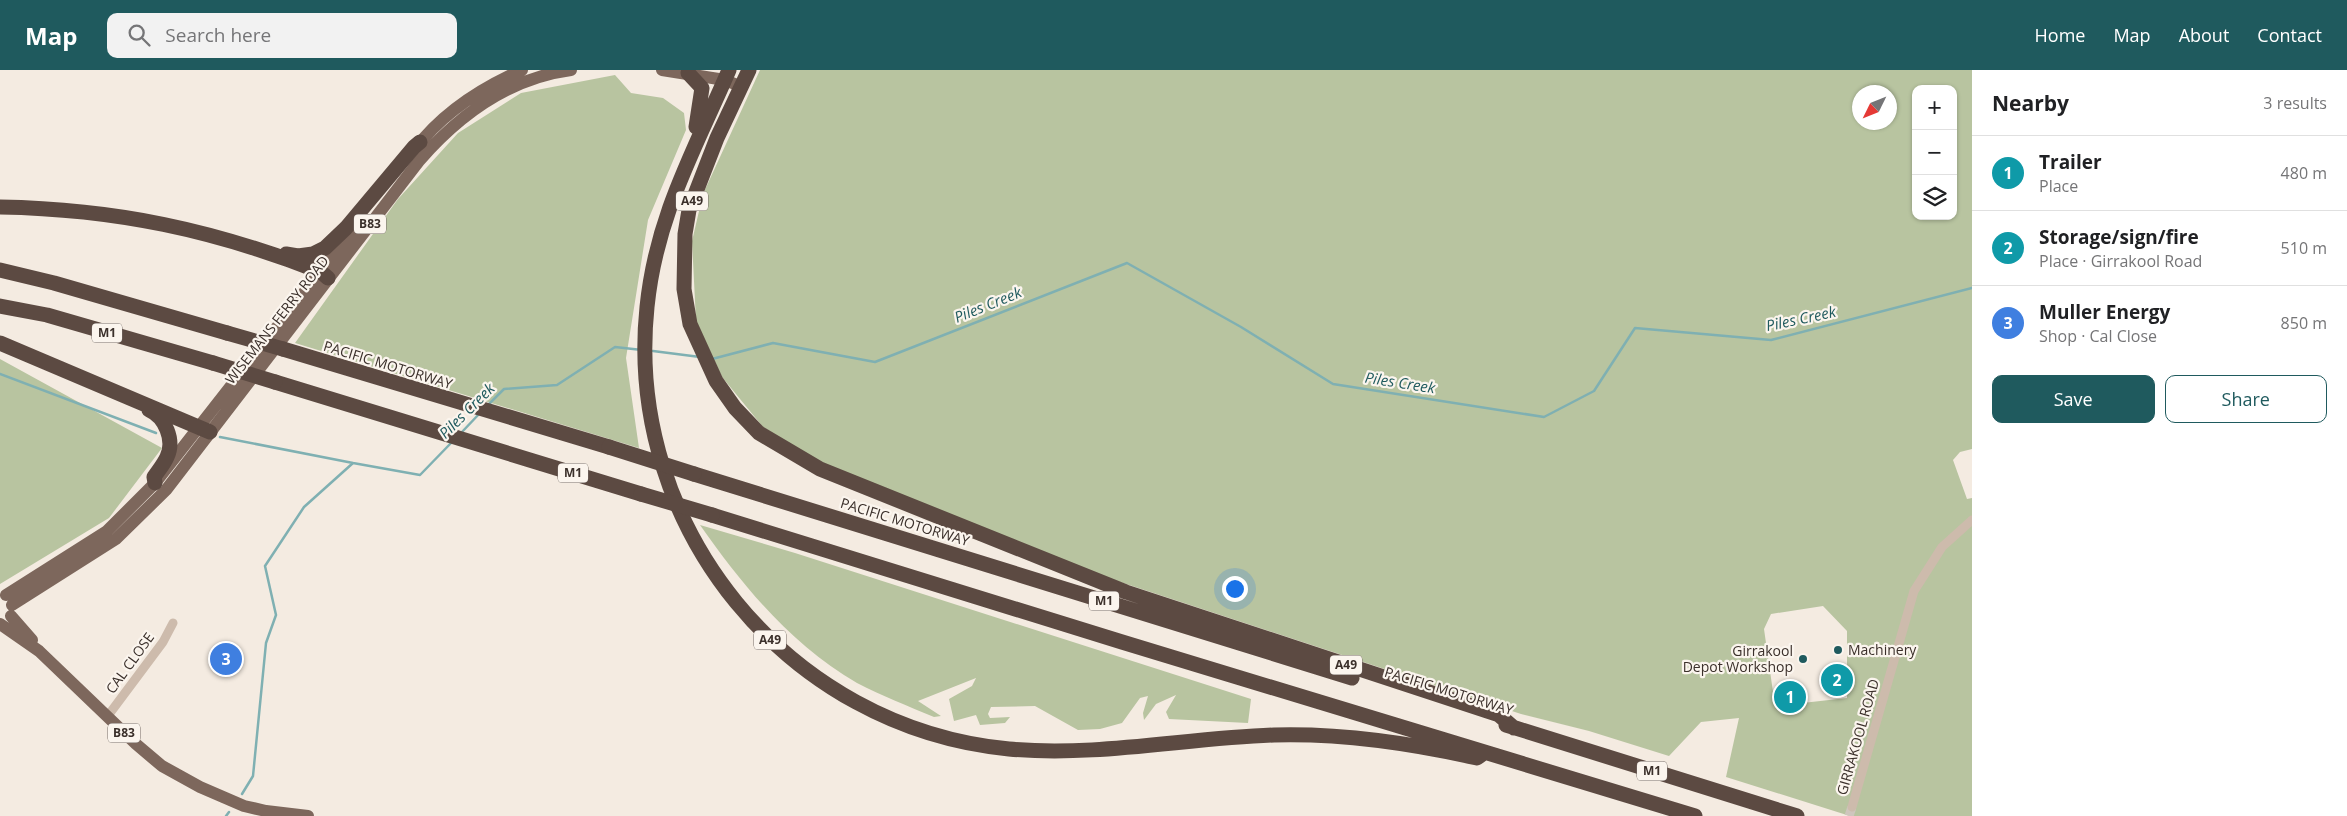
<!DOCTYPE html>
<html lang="en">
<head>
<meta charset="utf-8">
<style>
  :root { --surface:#fff; --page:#f2f2f2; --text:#202124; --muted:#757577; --line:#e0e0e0; --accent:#1f5a5e }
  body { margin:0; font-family:"Open Sans",sans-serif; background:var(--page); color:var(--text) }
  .controls { position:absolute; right:15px; top:15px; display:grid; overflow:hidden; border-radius:10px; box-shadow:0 1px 4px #0004 }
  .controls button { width:45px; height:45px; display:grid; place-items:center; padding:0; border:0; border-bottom:1px solid var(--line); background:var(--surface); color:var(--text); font:25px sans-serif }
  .compass { position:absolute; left:1852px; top:15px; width:45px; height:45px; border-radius:50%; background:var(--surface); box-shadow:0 1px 4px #0004; rotate:227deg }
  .you { position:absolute; left:1234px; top:518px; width:18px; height:18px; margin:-12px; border:4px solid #fff; border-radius:50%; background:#1a73e8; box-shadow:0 0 0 8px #1a73e833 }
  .badge { display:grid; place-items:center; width:32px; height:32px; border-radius:50%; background:var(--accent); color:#fff; font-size:16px; font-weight:700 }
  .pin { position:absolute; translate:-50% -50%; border:2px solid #fff; box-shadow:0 1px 5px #0006 }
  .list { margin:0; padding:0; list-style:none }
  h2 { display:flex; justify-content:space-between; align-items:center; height:65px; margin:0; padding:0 20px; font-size:21px }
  h2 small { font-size:16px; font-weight:400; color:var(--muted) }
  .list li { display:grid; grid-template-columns:32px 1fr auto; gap:15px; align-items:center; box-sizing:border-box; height:75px; padding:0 20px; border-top:1px solid var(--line) }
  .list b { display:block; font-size:19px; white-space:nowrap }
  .list p { margin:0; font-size:16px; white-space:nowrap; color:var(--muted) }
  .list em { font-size:16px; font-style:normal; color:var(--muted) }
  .actions { display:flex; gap:10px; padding:15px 20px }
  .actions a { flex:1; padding:11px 0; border:1px solid var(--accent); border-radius:10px; text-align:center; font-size:18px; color:var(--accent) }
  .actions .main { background:var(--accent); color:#fff }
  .icon { flex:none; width:28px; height:28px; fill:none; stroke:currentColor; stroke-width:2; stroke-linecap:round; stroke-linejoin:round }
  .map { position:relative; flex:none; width:1972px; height:746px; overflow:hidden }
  header { display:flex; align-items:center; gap:30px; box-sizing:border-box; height:70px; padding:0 25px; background:var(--accent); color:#fff }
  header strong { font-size:24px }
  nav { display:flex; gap:28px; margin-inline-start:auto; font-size:18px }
  .search { width:350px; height:45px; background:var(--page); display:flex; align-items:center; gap:12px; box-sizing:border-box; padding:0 18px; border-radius:10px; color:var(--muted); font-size:19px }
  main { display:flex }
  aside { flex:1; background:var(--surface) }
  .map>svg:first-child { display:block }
</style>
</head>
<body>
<header>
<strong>Map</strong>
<div class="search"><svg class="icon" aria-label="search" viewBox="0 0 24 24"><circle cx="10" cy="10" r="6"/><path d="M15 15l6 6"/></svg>Search here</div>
<nav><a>Home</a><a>Map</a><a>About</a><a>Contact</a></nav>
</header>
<main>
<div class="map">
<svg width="1972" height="746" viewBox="0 0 1972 746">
  <rect width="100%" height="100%" fill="#f4ebe1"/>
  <path fill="#b8c4a0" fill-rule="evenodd" d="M760,0H1972V379L1960,382L1953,390L1967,429L1972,428V746H1850L1726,707L1739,648L1701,652L1669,686L1589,661L1521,644L1102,506L825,395L763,357L722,307L696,251L692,171L703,124ZM1916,19H1953V146H1916ZM1860,22H1890V52H1860ZM1823,536L1847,561V628L1775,636L1764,559L1771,544Z
    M615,5L631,23L663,28L684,43L686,60L648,150L626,288L639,378L295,273L398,129L458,63L521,23Z
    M0,289L162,378L109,448L0,514Z
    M700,455L795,483L1251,629L1248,653L1169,649L1166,642L1176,625L1156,634L1144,650L1143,643L1148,626L1140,628L1122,653L1100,659L1078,660L1035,636L991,637L988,644L990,648L1010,647L1005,653L980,655L976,645L954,651L949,629L972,616L976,608L918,631L941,646L934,647C908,636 882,626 857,613C791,575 743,516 700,455Z"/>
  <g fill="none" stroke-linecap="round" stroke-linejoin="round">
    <path stroke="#7fb0b2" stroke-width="2.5" d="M653,281L700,287
      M712,289L773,273L875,292L1127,193L1241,257L1333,314L1544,347L1594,321L1635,258L1771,270L1972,218
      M0,304L156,363
      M489,334L504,319L557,315L615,277L642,280
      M461,363L480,343
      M220,367L353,393
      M242,724L253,706L266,573L276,545L265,496L304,437L353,393L420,405L452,372
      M226,746L229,742"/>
    <path stroke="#cfc6bd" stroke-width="9" stroke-dasharray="9 4.5" stroke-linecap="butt" d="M1849,746L1852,737"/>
    <path stroke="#cdbbac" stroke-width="9" d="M107,647L163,572L173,553
      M1852,737L1914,521L1942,477L1972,450"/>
    <path stroke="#7d675c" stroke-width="12" d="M662,0L725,10L742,17
      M415,79C443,42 481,18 522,0
      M6,525L107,461L155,413L360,151
      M12,535L116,469L166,420L419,91C459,45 509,8 571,0
      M11,546L32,570
      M0,554L39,581L136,674L162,696L200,717L244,736L266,741L308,746"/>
    <path stroke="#5c4a42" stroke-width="15" d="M729,0C694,81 656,147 647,237C624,457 788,658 1009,679C1097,687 1186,668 1274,665C1343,663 1410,673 1477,688L1484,683
      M749,0L717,68L689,140L685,164L684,219L690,254L716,311L735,338L759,363L820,399L1126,522L1499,645L1514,658
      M688,3L702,18L696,57
      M0,137C116,139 214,160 321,202L328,208
      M286,184L298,186L313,184L325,178L346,158L414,77L420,72
      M0,200L54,213L227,263
      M0,236L47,245L213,293
      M0,273L210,362
      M283,279L609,377
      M275,312L641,424
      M149,340C165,347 175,370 167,387C164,394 158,401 154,407L155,413
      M694,404L1352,608
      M712,445L1122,572L1695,746
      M1506,655L1797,746"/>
    <path stroke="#5c4a42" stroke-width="15" d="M227,263L283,279
      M213,293L275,312
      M609,377L694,404
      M641,424L712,445"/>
  </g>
  <g fill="#1f5a5e" stroke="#fbf5ee" stroke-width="2">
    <circle cx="1838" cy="580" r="5"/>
    <circle cx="1803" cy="589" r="5"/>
  </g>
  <g text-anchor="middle" stroke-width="4.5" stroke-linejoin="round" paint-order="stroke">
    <g fill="#fbf5ee" stroke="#756b66" stroke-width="1">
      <rect x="676" y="121.5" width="32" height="19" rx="4"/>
      <rect x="354" y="144.5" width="32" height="19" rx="4"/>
      <rect x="92" y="253.5" width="30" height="19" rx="4"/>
      <rect x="558" y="393.5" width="30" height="19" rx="4"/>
      <rect x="1089" y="521.5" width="30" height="19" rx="4"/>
      <rect x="754" y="560.5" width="32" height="19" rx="4"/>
      <rect x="1330" y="585.5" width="32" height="19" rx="4"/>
      <rect x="108" y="653.5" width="32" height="19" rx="4"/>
      <rect x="1637" y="691.5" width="30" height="19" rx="4"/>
    </g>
    <g font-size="12" font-weight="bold" fill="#3b302b">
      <text x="692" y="135">A49</text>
      <text x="370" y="158">B83</text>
      <text x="107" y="267">M1</text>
      <text x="573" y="407">M1</text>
      <text x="1104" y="535">M1</text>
      <text x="770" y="574">A49</text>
      <text x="1346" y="599">A49</text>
      <text x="124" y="667">B83</text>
      <text x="1652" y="705">M1</text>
    </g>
    <g font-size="14" fill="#3b302b" stroke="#fbf5ee">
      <text transform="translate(277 250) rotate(-52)" y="5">WISEMANS FERRY ROAD</text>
      <text transform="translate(388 295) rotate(17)" y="5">PACIFIC MOTORWAY</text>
      <text transform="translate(905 452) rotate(17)" y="5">PACIFIC MOTORWAY</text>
      <text transform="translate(130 593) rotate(-54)" y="5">CAL CLOSE</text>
      <text transform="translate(1449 621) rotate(17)" y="5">PACIFIC MOTORWAY</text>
      <text transform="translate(1858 667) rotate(-74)" y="5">GIRRAKOOL ROAD</text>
    </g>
    <g font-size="14" fill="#3b302b" stroke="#fbf5ee" text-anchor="start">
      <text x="1848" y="585">Machinery</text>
      <text x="1793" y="586" text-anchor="end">Girrakool<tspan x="1793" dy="16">Depot Workshop</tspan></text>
    </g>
    <g font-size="15" font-style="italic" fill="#1f5a5e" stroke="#fbf5ee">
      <text transform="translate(988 235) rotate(-22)" y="5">Piles Creek</text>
      <text transform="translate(1801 249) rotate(-12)" y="5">Piles Creek</text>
      <text transform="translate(1400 313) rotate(9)" y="5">Piles Creek</text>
      <text transform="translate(467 341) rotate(-45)" y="5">Piles Creek</text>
    </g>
  </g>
</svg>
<div class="controls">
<button>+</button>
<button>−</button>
<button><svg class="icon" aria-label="layers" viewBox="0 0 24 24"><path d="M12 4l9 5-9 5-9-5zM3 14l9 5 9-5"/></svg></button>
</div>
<svg class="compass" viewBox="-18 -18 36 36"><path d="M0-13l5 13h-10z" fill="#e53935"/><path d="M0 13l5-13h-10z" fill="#757577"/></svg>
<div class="you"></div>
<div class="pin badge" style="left:1790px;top:627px;background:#0f9aa8">1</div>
<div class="pin badge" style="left:1837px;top:610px;background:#0f9aa8">2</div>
<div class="pin badge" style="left:226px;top:589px;background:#3f7fe0">3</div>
</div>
<aside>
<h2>Nearby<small>3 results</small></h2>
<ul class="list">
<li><span class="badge" style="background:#0f9aa8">1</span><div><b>Trailer</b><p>Place</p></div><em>480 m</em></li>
<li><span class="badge" style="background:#0f9aa8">2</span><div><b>Storage/sign/fire</b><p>Place · Girrakool Road</p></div><em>510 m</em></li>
<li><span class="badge" style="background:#3f7fe0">3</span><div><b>Muller Energy</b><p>Shop · Cal Close</p></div><em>850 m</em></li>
</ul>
<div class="actions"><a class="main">Save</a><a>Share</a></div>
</aside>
</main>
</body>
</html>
